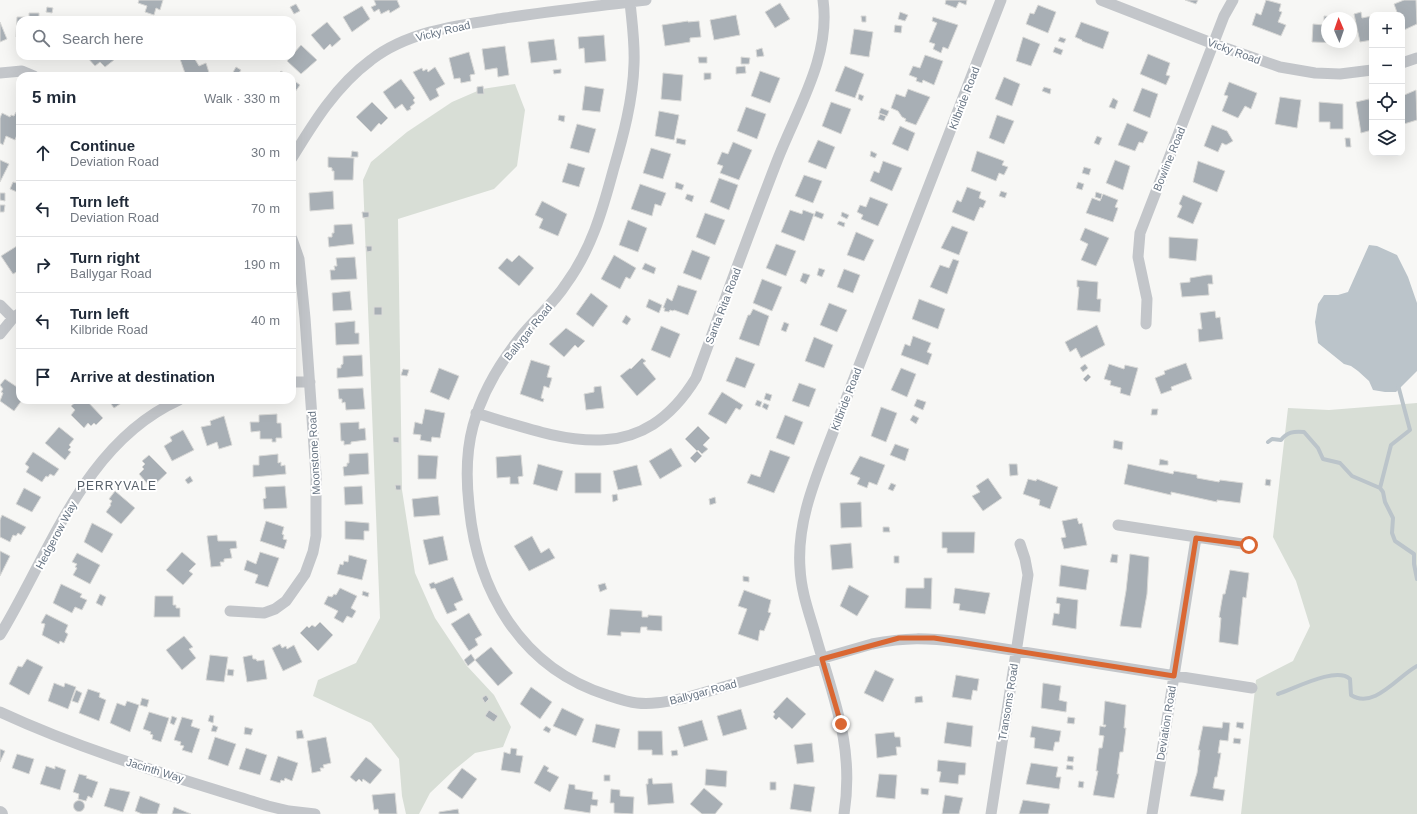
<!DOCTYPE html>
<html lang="en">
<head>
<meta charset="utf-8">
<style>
  :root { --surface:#fff; --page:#f6f6f7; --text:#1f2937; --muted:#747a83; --line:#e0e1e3 }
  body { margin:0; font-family:Arial,sans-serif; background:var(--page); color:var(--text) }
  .controls { position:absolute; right:12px; top:12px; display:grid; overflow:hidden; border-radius:8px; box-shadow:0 4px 16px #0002 }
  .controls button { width:36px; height:36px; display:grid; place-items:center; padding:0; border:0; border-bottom:1px solid var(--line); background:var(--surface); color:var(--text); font:20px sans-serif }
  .compass { position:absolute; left:1321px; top:12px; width:36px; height:36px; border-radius:50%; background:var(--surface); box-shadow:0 4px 16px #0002; rotate:358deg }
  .stop { position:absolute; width:12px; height:12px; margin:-9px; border:3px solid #da6732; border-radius:50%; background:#fff }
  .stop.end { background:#da6732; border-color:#fff; box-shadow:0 1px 4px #0008 }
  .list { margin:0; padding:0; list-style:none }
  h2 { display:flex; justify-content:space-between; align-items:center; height:52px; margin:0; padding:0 16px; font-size:17px }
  h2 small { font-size:13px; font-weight:400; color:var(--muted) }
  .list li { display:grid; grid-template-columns:26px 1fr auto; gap:12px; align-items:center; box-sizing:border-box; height:56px; padding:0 16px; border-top:1px solid var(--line) }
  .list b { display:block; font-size:15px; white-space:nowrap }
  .list p { margin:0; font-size:13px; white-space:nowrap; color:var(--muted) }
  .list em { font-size:13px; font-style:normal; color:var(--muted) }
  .icon { flex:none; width:22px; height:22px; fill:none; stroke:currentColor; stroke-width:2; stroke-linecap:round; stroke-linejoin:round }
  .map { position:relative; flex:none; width:1417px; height:814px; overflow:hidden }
  .search { position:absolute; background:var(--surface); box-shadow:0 4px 16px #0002; left:16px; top:16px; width:280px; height:44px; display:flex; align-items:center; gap:10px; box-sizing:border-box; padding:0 14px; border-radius:12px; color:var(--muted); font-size:15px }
  .panel { position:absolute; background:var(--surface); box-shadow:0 4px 16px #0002; left:16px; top:72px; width:280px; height:332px; border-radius:12px }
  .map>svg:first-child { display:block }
</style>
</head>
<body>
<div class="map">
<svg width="1417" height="814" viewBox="0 0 1417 814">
  <rect width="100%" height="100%" fill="#f7f7f5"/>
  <path fill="#d8ded6" d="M515,84L525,110L517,166L494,189L398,219L402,490L415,573L435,618L467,666L494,695L511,727L503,747L475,753L453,771L430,793L419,814H406L402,796L399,759L371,723L313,696L318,680L356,663L380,618L363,180L371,162L407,132L452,102L482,89Z
    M1417,403V814H1241L1256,680L1293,661L1310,626L1296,581L1273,537L1288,408L1329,410Z"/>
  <path fill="#bbc4ca" d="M1369,245L1377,246L1397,255L1408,277L1417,303V371L1396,392H1385L1373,390L1369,381L1358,371L1351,366L1344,364L1318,343L1315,322L1318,304L1324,295H1338L1348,292Z"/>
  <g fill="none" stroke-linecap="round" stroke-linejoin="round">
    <path stroke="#bbc4ca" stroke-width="4" d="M1268,442L1272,439L1281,440C1287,432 1294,431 1304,432L1318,448L1323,459L1340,463L1352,476L1380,488L1383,492L1385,502L1393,518L1392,533L1395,541L1414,554V564L1417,579
      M1380,488L1391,445L1410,430L1398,385
      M1278,694C1294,689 1336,666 1350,679L1351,695C1374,710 1398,676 1417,666"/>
  </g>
  <path fill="#a8afb5" stroke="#d9d9d7" d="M139,0H163L160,10L156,8L154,15L145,12L147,6L138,3Z
    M374,0H397L400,7L390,13L389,10L381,14L379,9L374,12L371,7L376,5Z
    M946,0H967L966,5L959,2L956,8L945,4Z
    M1185,0H1198L1196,4Z
    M1266,0L1281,4L1279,11L1282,12L1278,22L1286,25L1281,36L1252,25L1256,13L1261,15Z
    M1404,0H1416L1417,24L1404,30L1402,15H1398L1394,4Z
    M780,3L790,19L775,28L765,12Z
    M296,4L300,11L294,14L290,7Z
    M1038,5L1056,12L1048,33L1026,24L1030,13L1034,14Z
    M362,6L370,19L352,32L343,17Z
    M47,7L53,8L52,13L46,12Z
    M900,12L908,15L905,21L898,19Z
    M1361,12L1362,18L1372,16V40L1360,42L1354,14Z
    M29,13H39V20H20V37H16L17,17H29Z
    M736,15L740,35L714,40L710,20Z
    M861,16H866V22H862Z
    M1324,16L1336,17L1327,18V42L1342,43L1312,42L1313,24L1324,25Z
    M933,17L958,25L948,49L943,47L941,53L933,49L935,44L929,42L937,23L932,21Z
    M688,21V22L699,21L701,37L690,38V42L665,46L662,25Z
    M0,22L7,39L0,42Z
    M327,22L341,39L332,47L330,44L324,50L311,35Z
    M1081,22L1109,32L1103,49L1082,41V40L1075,37Z
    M895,25L902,26L901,33L894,32Z
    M854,29L873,32L869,57L850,54Z
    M604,35L606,61L585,63L584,48L579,49L578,37Z
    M1023,37L1040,44L1031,66L1016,61Z
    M1060,37L1066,39L1064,43L1058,41Z
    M554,39L557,60L531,63L528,42Z
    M301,45L317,60L301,74L287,61Z
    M505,46L509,75L498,77L497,68L485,70L482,49Z
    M1055,47L1063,50L1061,55L1053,52Z
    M762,48L764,56L757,57L756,50Z
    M469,52L475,74L470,75L471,81L461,83L460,78L454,79L449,58Z
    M1148,54L1170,63L1166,75L1170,76L1166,85L1140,74Z
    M925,55L943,61L934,85L923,80L922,83L916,81L917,78L909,75L913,66L920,68Z
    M86,56H115L112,58L114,60L105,67L100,62L95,66Z
    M188,56H193L199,66L206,63L210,76H186L180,59Z
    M698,57H707V63H699Z
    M741,57L750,58L749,64H741Z
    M745,66L746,73L736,74V67Z
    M845,66L864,74L855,98L835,91Z
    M236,67L241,70L237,76L232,74Z
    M435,67L445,84L436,89L439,96L430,101L413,72L422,68L423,71L427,69L428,72Z
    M561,69V73L554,74L553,70Z
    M281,71L288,76H277Z
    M760,71L780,78L770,103L751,96Z
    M663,73L683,75L681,101L661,99Z
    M704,73H711V79L704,80Z
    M1004,77L1020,84L1012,106L995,99Z
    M292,79L300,85L292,96Z
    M401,79L415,98L413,100L415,103L410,107L411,109L407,111L402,104L395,109L383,92Z
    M1229,82L1257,93L1251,109L1245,106L1238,118L1222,111L1228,96L1224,95Z
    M483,86L484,94H477V87Z
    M585,86L604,89L600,112L582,110Z
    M1044,87L1051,89L1050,94L1042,91Z
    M1142,88L1158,94L1150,118L1133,111Z
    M908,89L930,97L916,125L905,121L906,119L902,117L898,111L891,108L896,94L905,97Z
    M1416,90L1417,120L1404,124L1402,117V96Z
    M859,94L864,96L862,101L858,99Z
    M1280,97L1301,100L1297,128L1275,124Z
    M1113,98L1118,101L1115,109L1109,107Z
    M1369,99L1370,104L1372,103V130L1361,133L1356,102Z
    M372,102L388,118L381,125L379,123L371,132L356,117Z
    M831,102L851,109L841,134L822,126Z
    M1319,102L1343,104V129H1330V122H1319Z
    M746,107L766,114L757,139L737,131Z
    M881,108L889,111L887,116L879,113Z
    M659,111L679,115L674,140L655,136Z
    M16,112L20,114V127L15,140L6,136L3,145L0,143V118L2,113L10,117L11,115L14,116Z
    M880,114L886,116L884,121L878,119Z
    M559,115L565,116L564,122L558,120Z
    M997,115L1014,121L1004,144L989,138Z
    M1127,123L1148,132L1143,143L1139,142L1135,151L1118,145Z
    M577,124L596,129L589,153L570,148Z
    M1212,125L1227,131L1233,141L1226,145L1222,143L1218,152L1204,146Z
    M900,126L915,133L908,151L892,144Z
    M1097,136L1102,138L1099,145L1094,143Z
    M677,138L686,140L685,145L676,143Z
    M1345,138H1350L1351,147H1346Z
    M818,140L835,147L826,169L808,162Z
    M733,142L752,150L739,180L720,173L723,166L717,164L722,152L728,154Z
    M651,148L671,154L663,179L643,173Z
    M352,151L358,152V157H351Z
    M871,151L877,154L875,158L870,156Z
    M977,151L1004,161L1002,165L1008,167L1004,175L999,173L996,181L971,171Z
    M328,157L354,158L353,180H334V171H332V168L328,167Z
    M0,160L9,164L0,182Z
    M1115,160L1130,166L1123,190L1106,183Z
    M883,161L902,168L892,191L870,181L874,171L879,173Z
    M1198,161L1225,171L1217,192L1193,182Z
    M568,163L585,168L579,187L562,182Z
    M1084,167L1091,169L1089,175L1082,173Z
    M804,175L822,181L813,203L795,196Z
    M719,178L738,185L729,210L710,202Z
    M13,182L20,184L17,192L10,189Z
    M676,182L684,185L682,190L675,188Z
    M1078,182L1084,184L1082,190L1076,188Z
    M640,184L666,193L661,206L655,204L652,216L631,209Z
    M967,187L981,192L979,198L986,201L983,208L980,207L974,221L952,212L957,200L961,202Z
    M333,191L334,209L310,211L309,193Z
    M1001,191L1007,193L1005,198L999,196Z
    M1096,192L1102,194L1101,199L1095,197Z
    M0,193H5V201L0,200Z
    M687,194L694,196L692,202L685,199Z
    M1103,194L1118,200L1115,207L1118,208L1113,222L1086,213L1092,198L1100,201Z
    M1183,195L1202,203L1193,224L1177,217L1182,206L1179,204Z
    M870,197L888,204L878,226L861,219L863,215L857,212L860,205L866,207Z
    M542,201L567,214L558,236L539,228L543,219L535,215Z
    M0,205H5L4,212H0Z
    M790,210L802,214L803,210L814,214L804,241L781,232Z
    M816,211L824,214L822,219L814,216Z
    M362,212H369V217L363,218Z
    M842,212L849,215L847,219L841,216Z
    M705,213L725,220L715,245L696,237Z
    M628,220L647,228L638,252L619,245Z
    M839,221L845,223L844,227L837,224Z
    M352,224L354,244L329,247L328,237H332V233H334V225Z
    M952,226L968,232L959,255L941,248Z
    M1085,228L1109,238L1096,266L1081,260L1088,244L1080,240Z
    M856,232L874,240L864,261L847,255Z
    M1169,237L1198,239L1196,261L1169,258Z
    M20,244V270L13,274L1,256Z
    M776,244L796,251L786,276L766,268Z
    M366,246H372V251L367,252Z
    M692,250L710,257L701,280L683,273Z
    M519,255L534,268L519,286L498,268L507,258L512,262Z
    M614,255L636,268L630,279L626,277L620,289L601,279Z
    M355,257L357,279L331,280L330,270H335L334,266H337L336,258Z
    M953,259L959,261L947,294L930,287L940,265L949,268Z
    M645,263L656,268L654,274L642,269Z
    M819,268L825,270L822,277L817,275Z
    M844,269L860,275L853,293L837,287Z
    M803,273L810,275L806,284L800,281Z
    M1207,275H1212L1213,284H1208L1209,295L1182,297L1180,283L1190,282V278Z
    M762,279L782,287L772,311L753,303Z
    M1077,280L1098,282L1097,299H1101L1100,312L1077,310L1079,287H1077Z
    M678,285L697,291L688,315L674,310L673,311L670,310L669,312L664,311L665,308H663L667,298L672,301Z
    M350,291L352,310L333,311L332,293Z
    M591,293L608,306L593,327L576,314Z
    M649,299L662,305L659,313L646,307Z
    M919,299L945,309L938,329L912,319Z
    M829,303L847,310L837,332L820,325Z
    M374,307H382V315H374Z
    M753,309L769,316L759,346L739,339L748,315H750Z
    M1215,311L1216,318L1220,317L1223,339L1199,342L1198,329H1202L1200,313Z
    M626,315L631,319L627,325L622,322Z
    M355,321V333H359V344L336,345L335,323Z
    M784,322L789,324L786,332L781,330Z
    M1097,325L1105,345L1081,358L1076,348L1070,352L1065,342Z
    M661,326L680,334L670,358L651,350Z
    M566,328L585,341L578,348L575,345L564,357L549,344Z
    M913,336L931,343L927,352L932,354L928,365L901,355L905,344L910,346Z
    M814,337L833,345L824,368L805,361Z
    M362,355L363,376L337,378V368H341V365L343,364V356Z
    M736,357L755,364L745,388L726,381Z
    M642,358L646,361L643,363L656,379L637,396L620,376L630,368L631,369Z
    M531,360L550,366L547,377L552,378L549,388L544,386L541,398L544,399L543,402L520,394Z
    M1186,363L1192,379L1171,387L1172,390L1161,394L1155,378L1165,374L1164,371Z
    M1085,364L1088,368L1083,372L1080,368Z
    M1109,364L1124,369L1125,365L1138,368L1130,396L1120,393L1121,388L1110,385L1111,381L1104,379Z
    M439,368L459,376L449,400L430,392Z
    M901,368L916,374L907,397L891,390Z
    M403,369L409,370L407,376L401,375Z
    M1088,374L1091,377L1086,382L1083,379Z
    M5,379L20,389V400H22L14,411L0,401L3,393L1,392L3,389L0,385Z
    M799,383L816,389L809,407L792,401Z
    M601,386L604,408L586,410L584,394L594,392V387Z
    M363,388L365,409L346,410L345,402L342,403V399H339L338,389Z
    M722,392L743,405L740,410L736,408L726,424L708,414Z
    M766,393L772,395L770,401L764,399Z
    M917,399L926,402L923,410L914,406Z
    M78,400H86L103,418L96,425L94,423L91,426L88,423L84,428L71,415L75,410L71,406Z
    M108,400H126L114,408Z
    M757,400L762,402L760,407L755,405Z
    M764,403L769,405L767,410L762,407Z
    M881,407L897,413L886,442L871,436Z
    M425,409L445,413L440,438L432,437L431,442L420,440L421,435L413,434L415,422L422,424Z
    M1152,409H1158L1157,415H1151Z
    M277,414V423H281L282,438H276V442H272V439H260V431L251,432L250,422H259V415Z
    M785,415L803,422L794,445L776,438Z
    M913,415L919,418L916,424L910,420Z
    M224,416L232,445L219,449L217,442L207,446L201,427L211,425L210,421Z
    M359,422V429L365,428L366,440L351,442V444L344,445V441H341L340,423Z
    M698,426L710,438L703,445L708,449L702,454L698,450L697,451L685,439Z
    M59,427L74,439L69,445L71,447L68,450L71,452L65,460L45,443Z
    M183,430L194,450L172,461L164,446L172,441L170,437Z
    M393,437H399V443L393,442Z
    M1114,440L1123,442L1122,450L1113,448Z
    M895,444L909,449L905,461L890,455Z
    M671,448L682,466L660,479L649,461Z
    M770,450L790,457L774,493L747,483L751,474L760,477Z
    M697,451L702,456L695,463L690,458Z
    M33,452L59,469L54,476L50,474L48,477L46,476L42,482L26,472L29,467L25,464Z
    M368,453L369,474L344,476L343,467L347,466V463H349V454Z
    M278,454V463L281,462V466L285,465L286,474L253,477V465H259V456Z
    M149,455L167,473L151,488L139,474L144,469L142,467L145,464L142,461Z
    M418,455L438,456L436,479H418Z
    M521,455L523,476L518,477L519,484H510V477L497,478L496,457Z
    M860,456L885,465L877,485L869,482L867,488L857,484L860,478L850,474Z
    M1160,459L1168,461V465H1159Z
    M538,464L563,471L557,491L533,484Z
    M1009,464H1017L1018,475L1010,476Z
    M1128,464L1173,474L1174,471L1197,475V478L1219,482L1220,480L1243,483L1240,503L1217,500V502L1171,492V495L1124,484Z
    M637,465L642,485L618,490L613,471Z
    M575,473H601V493H575Z
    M190,476L193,481L188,484L185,480Z
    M988,478L1002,498L983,511L972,496L980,492L976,486Z
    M1028,479L1036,481L1037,479L1058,487L1050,509L1039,505L1040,500L1023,494Z
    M1266,479L1271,480L1270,486L1265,485Z
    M891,483L896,485L893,491L888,489Z
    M395,485H401V490H396Z
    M285,486L287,508L264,509L263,499L266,498L265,487Z
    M362,486L363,504L345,505L344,487Z
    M24,488L41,497L32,512L16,504Z
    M115,491L135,508L121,524L106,512L111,505L110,504L112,501L109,499Z
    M617,494L618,500L613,502L612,495Z
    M438,496L440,515L414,517L412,499Z
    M715,497L716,503L710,505L709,499Z
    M861,502L862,527L841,528L840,503Z
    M2,515L26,527L21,535L18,533L16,536L13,535L10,542L0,537V520Z
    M1077,518L1079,524L1082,523L1087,545L1064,549L1061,538L1066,537L1062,521Z
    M266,521L284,527L282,534L284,535L283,539L287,540L284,549L260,541Z
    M345,521L369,523V531H364V540L345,539Z
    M92,523L113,534L102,553L84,542Z
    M883,527H889L890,532H883Z
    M942,532H975L974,553H947V548H942Z
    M217,535L218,541H236L237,548L230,549L232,558L224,559V562H220L221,566L211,567L207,536Z
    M443,536L448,560L429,565L423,540Z
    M532,536L541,553L549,548L555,558L529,571L514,546Z
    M851,543L853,568L832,570L830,545Z
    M0,551L10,556L0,576Z
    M182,552L196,564L189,571L193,574L183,585L166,570Z
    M260,552L279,558L268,587L255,583L258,575L244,570L247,560L256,564Z
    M77,553L100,565L90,584L73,575L77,568L75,567L77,564L72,562Z
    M1112,554L1118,555L1117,563L1110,562Z
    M1130,554L1149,557L1147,594L1141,628L1120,626L1126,591Z
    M349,555L367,560L362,580L337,574L340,564L343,565L344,561L348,562Z
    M894,556H899V563H894Z
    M1061,565L1089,570L1086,590L1059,586Z
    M1230,570L1249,573L1246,598L1243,597L1238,645L1219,642L1221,618L1219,617L1223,594H1225Z
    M743,576L749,577V582L743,581Z
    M453,577L463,600L454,604L457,610L447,614L435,588L431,589L429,584L434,582L435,584Z
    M924,578H932L931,609L905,608L906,588H924Z
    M605,583L607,589L600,592L598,585Z
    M61,584L82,594L80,597L87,600L82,610L75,607L72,613L53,603Z
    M849,585L869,596L857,616L840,606Z
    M340,588L357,596L351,608L356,611L352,618L347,616L343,623L334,618L338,611L324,604L328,596L332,597L334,594L336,595Z
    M955,588L990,593L985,614L959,610L960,604L953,603Z
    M744,590L771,600L768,612L771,613L764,631L760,630L758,641L738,634L747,609L738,606Z
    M363,591L369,593L368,597L362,595Z
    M100,594L106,597L102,606L96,603Z
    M155,596H173V605H176V608H180V617H154Z
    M1057,597L1078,600L1076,629L1052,625L1054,613L1059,614L1060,604L1056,603Z
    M610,609L642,611V617H648V615L662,616V631L647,630V627H641L640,633L621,632V636L607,635Z
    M469,613L482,635L475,639L478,645L469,651L451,624Z
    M46,614L68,625L65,632L68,634L64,643L60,641L59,644L42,635L45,624L41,623Z
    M320,622L333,635L318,651L300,633L307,626L309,628L312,625L315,627Z
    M184,636L193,647L189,649L196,658L182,670L166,650Z
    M280,644L282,648L286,646L287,649L294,645L302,662L283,671L272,648Z
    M491,647L513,673L498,686L475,660Z
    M471,654L475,660L468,666L464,660Z
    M210,655L228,657L224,682L206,680Z
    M252,655L253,659H256L257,661L264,660L267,679L247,682L243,657Z
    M27,659L43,667L29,695L9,684L18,666L22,667Z
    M228,669L234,670L233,676L227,675Z
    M875,670L894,679L883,702L864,693Z
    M956,675L979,679L977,691L973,690L971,700L952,697Z
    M54,683L64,687L65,683L76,687L68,709L48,701Z
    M1043,683L1061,686L1059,700L1067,702L1066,712L1041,708Z
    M531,687L552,702L540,719L520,704Z
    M88,689L100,693L99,697L106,700L99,721L79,713Z
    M76,690L82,693L78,703L72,701Z
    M486,695L489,699L485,703L482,698Z
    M922,696L923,702L915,703V697Z
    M787,697L806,714L792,729L779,717L776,720L773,717L775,714L773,712Z
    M142,698L149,700L147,707L140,705Z
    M127,701L139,705L130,732L110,723L117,703L125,706Z
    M1105,701L1126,705L1124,728H1126L1123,752H1120L1117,774H1119L1114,798L1093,795L1098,771H1096L1099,748H1102L1104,736L1099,735L1100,726L1105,727L1106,725H1103Z
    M562,708L584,719L576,736L553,726Z
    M741,709L747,729L723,736L717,716Z
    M489,710L498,716L494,722L485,716Z
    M149,712L169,718L161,742L152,739L153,735L150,734L151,732L143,729Z
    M210,715L214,716L213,723L208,721Z
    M172,716L177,718L174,725L170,723Z
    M182,717L193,720L191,726L200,729L192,753L182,750L184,746L180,745L181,742L174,740Z
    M1068,717L1075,718L1074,724L1067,723Z
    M702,720L708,740L684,747L678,727Z
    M947,722L973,726L971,747L944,743Z
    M1223,722L1230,723L1228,741L1220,740L1218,753H1221L1217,777H1215L1213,788L1225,790L1223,801L1190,796L1197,773L1200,750H1198L1203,726L1222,728Z
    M1237,722L1244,723L1243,729L1236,727Z
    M596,724L620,729L615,748L592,742Z
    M213,725L218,727L216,732L211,731Z
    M546,726L551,729L549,733L543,730Z
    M1032,726L1061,731L1059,742H1055L1053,751L1034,748L1035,738L1030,737Z
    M245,727L253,729L251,735L244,734Z
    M302,730L304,738L297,739L296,731Z
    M638,731H662L663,755H652V750H638Z
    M894,732L895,737H900L901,747H896L897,755L877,758L875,734Z
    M215,737L236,744L228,766L208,759Z
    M326,737L331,763L323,765L324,768H320L321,771L312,773L307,741Z
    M1234,738L1241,739L1240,744L1233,743Z
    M812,743L814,762L797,764L794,745Z
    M246,748L267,755L260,775L239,769Z
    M511,748L517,749L516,755L523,756L520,773L501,770L504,752L510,754Z
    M0,749L5,751L0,762Z
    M677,750L678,755L672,756L671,751Z
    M17,754L34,759L29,774L12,768Z
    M278,756L298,763L292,781L285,778L284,781L281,780L280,783L270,780Z
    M1068,756L1074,757L1073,762L1067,761Z
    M366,757L382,770L370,784L363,779L362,782L359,779L356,782L350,777Z
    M938,760L966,763L965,775H959L958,784L939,782L941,772L937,771Z
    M1031,763L1058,767L1056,777H1061L1059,789L1026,784Z
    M544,765L549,768L547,771L559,777L550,792L534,783Z
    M1067,765L1073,766V770L1066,769Z
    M46,766L55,769V766L66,770L60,790L40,784Z
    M462,768L477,779L462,799L447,788Z
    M706,769L727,771L726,787L705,785Z
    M79,774L87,776L86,778L98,782L92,798L88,796L86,801L78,799L79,794L73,792Z
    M879,774L897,775L895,799L876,797Z
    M604,775H610V781H604Z
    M652,778L653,784L672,783L674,803L648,805L646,784H648V779Z
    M1079,781L1084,782L1083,788L1078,787Z
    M770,782H776V790H770Z
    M569,784L575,785V789L593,792L592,799L598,800L597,806L591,805L590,813L564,809Z
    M794,784L815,787L811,812L790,809Z
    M110,788L130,792L123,812L104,806Z
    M704,788L723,804L715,814H702L690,804Z
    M921,788L929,789L928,795L921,794Z
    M611,789L620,790V796L634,797L633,814L614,813V803H610Z
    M395,793L397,814H379L378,809L374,810L372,795Z
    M945,795L963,798L959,814H942Z
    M140,796L160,804L157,814H142L135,811Z
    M1023,800L1050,804L1048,814H1019Z
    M73.5 806a5.5 5.5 0 1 1 11 0a5.5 5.5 0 1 1-11 0Z
    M174,807L191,814H172Z
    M458,809L459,814H439V812Z"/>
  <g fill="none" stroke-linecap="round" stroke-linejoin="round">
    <path stroke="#c3c6ca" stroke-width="11" d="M1101,0L1214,44L1280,67L1315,73L1340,74L1372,70
      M630,2C632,23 635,43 634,64C633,100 623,137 613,171C602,212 591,250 566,284C554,303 537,317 523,334C501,361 482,392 473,426C466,452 466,478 469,505C477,591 521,668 607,695C616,698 627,702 637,703C653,705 669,701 685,698L872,644C906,637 927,638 961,642L1252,688
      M1402,63L1417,58
      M0,73L22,71L34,76
      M292,158C314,122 336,86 371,60C408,31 460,25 505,18C552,11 599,6 646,0
      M0,305L13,318
      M1146,324L1147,299L1138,257L1140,233L1224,16L1233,0
      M0,334L13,318L20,313
      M292,382H310
      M476,413C562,439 639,471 696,378C723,305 749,233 777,161C797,109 831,57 823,0
      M1118,525L1249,545
      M230,611L264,613L275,609L286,601L305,574L313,552L316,536V475L305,318L299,259L292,239
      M0,635C50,553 84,443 179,400
      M0,712C86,752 178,778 268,806L289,811L315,814
      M844,814C855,745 832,695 814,630C808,610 801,590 800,568C797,526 812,487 827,448L1001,0
      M991,814L1028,575L1025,559L1020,544
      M1152,814L1196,538"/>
    <path stroke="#c3c6ca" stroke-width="14" d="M0,813L1,814"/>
  </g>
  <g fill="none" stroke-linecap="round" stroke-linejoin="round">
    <path stroke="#da6732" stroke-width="5" d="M841,724L822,659L899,638H934L1174,676L1196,538L1249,545"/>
  </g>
  <g text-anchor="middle" stroke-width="4" stroke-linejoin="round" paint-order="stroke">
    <g font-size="11" fill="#687584" stroke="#fff">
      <text transform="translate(443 31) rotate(-14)" y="4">Vicky Road</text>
      <text transform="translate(1234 51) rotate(20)" y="4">Vicky Road</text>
      <text transform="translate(964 98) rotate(-69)" y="4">Kilbride Road</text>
      <text transform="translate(1169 159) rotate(-68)" y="4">Bowline Road</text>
      <text transform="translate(723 306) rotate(-69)" y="4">Santa Rita Road</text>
      <text transform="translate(528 332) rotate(-51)" y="4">Ballygar Road</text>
      <text transform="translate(846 399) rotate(-69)" y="4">Kilbride Road</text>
      <text transform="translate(314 453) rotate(-93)" y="4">Moonstone Road</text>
      <text transform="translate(56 535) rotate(-62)" y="4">Hedgerow Way</text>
      <text transform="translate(703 692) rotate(-15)" y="4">Ballygar Road</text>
      <text transform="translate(1008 702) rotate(-81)" y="4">Transoms Road</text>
      <text transform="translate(1166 723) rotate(-81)" y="4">Deviation Road</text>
      <text transform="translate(155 770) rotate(17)" y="4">Jacinth Way</text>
    </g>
    <g font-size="12" letter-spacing="1" fill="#555f69" stroke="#fff">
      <text x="117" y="490">PERRYVALE</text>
    </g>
  </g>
</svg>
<div class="controls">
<button>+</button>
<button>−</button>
<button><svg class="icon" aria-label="locate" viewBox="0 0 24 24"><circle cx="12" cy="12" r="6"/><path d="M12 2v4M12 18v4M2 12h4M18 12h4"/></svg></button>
<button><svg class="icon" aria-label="layers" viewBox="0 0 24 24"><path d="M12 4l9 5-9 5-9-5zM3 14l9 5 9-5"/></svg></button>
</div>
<svg class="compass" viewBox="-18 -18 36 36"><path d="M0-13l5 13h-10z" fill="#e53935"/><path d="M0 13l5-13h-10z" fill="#747a83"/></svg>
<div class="stop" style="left:1249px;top:545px"></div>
<div class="stop end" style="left:841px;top:724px"></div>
<div class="search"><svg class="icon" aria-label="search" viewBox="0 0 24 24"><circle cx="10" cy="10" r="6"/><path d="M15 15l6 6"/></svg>Search here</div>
<section class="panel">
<h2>5 min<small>Walk · 330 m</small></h2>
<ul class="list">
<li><svg class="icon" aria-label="ahead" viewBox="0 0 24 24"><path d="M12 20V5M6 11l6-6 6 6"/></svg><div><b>Continue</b><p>Deviation Road</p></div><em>30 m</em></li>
<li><svg class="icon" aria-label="left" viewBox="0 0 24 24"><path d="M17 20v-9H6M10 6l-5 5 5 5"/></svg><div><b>Turn left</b><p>Deviation Road</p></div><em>70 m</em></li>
<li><svg class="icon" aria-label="right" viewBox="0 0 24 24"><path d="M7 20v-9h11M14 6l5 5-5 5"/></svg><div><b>Turn right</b><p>Ballygar Road</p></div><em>190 m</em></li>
<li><svg class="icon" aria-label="left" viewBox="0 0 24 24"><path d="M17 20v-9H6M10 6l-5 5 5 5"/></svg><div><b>Turn left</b><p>Kilbride Road</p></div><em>40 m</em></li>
<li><svg class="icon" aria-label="arrive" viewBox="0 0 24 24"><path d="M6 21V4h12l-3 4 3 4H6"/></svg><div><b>Arrive at destination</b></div></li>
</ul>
</section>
</div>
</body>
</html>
